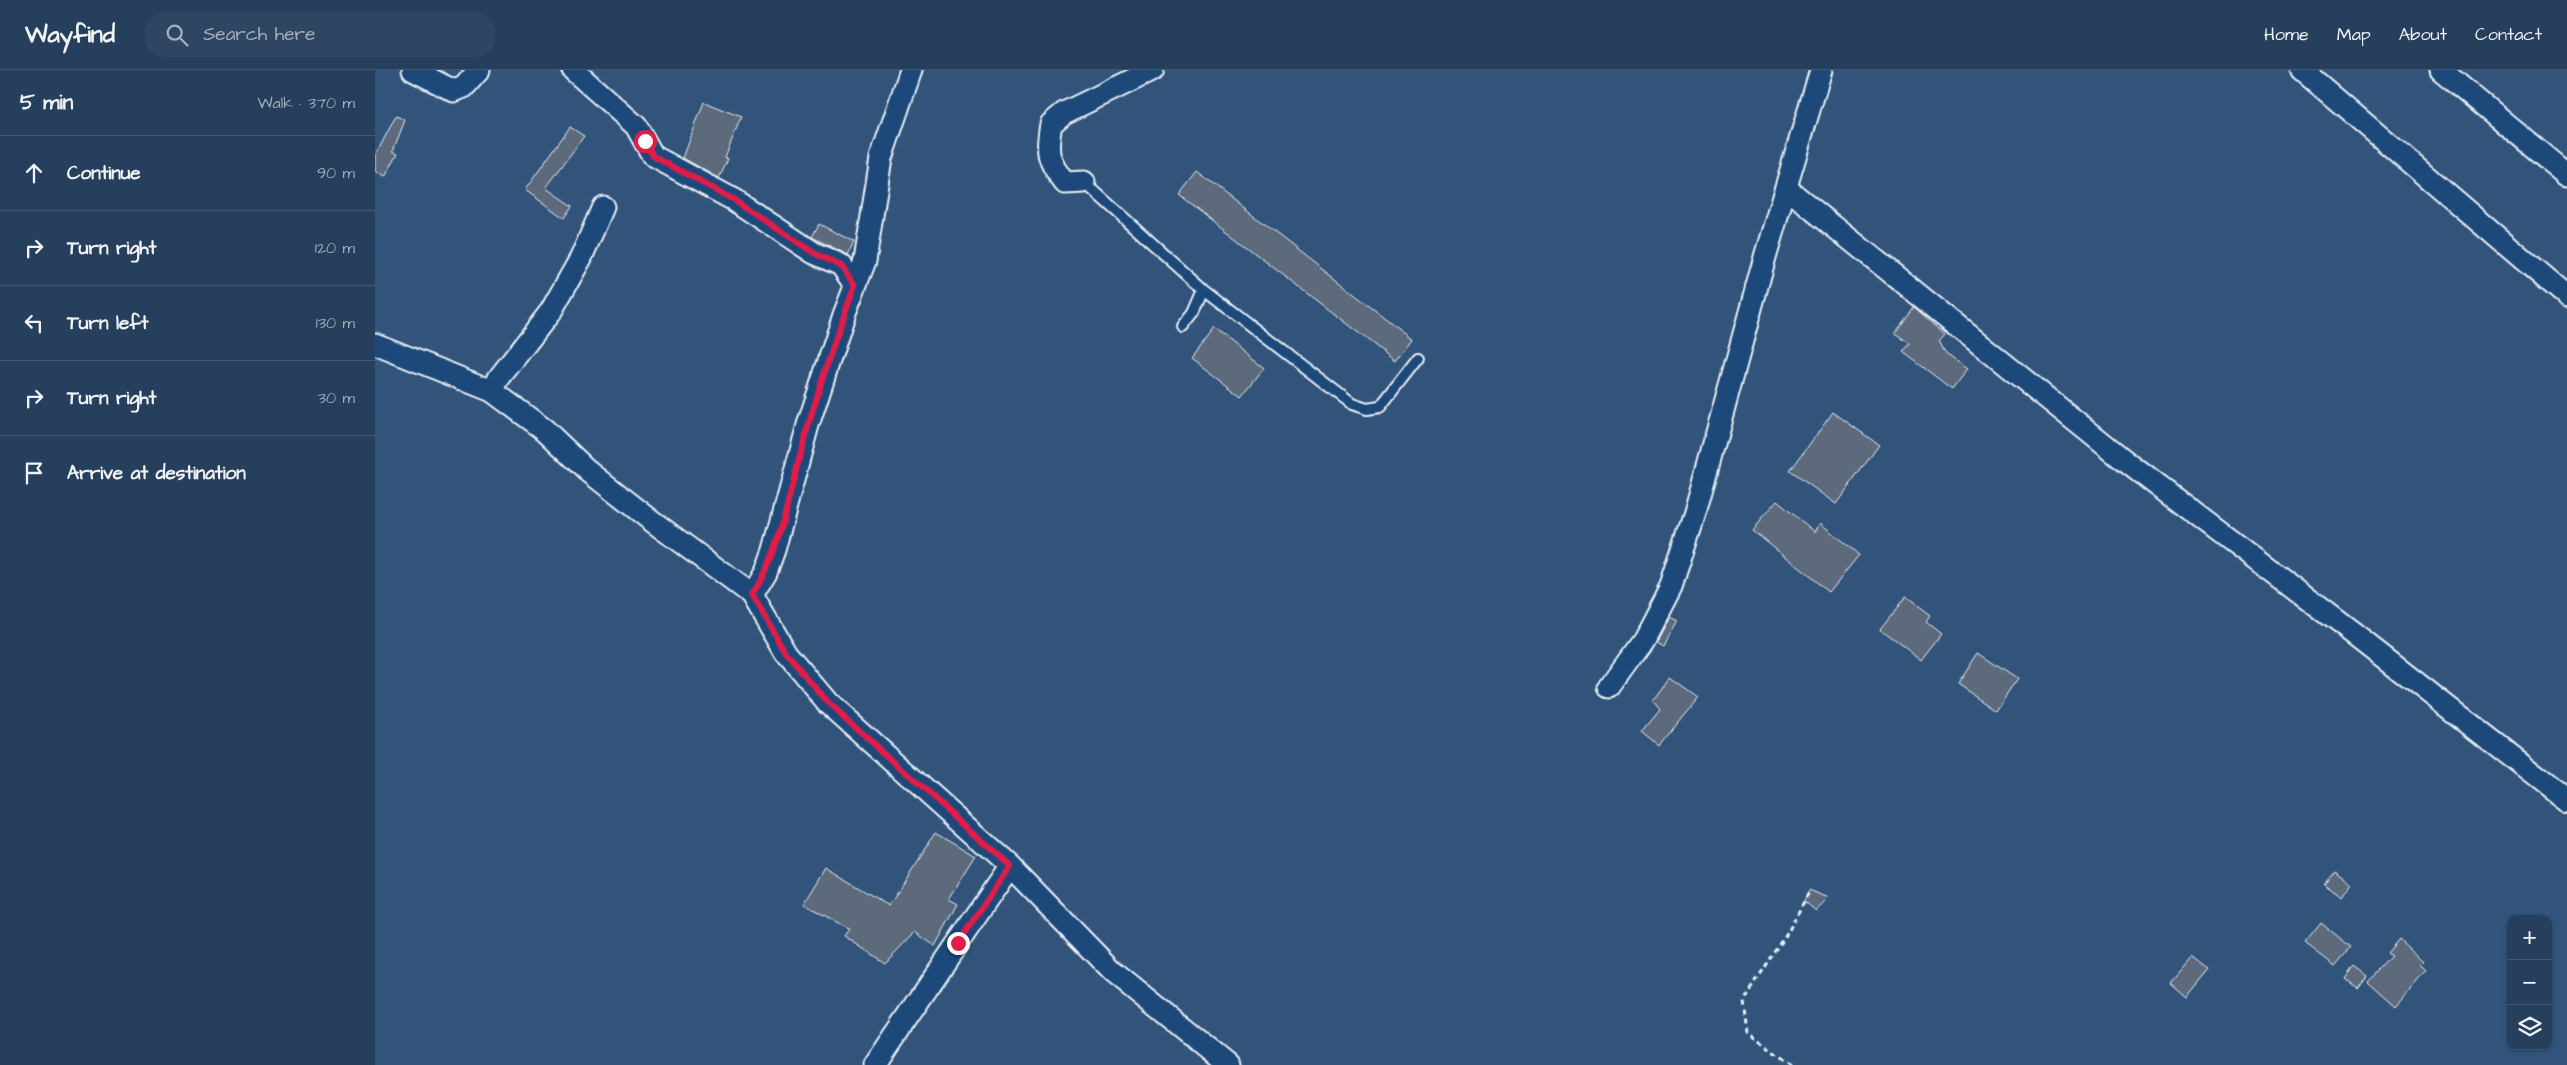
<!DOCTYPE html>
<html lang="en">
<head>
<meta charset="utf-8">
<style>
  :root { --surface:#263f5c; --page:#2e4662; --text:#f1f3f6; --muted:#a4afbb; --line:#425872 }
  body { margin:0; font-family:"Architects Daughter",sans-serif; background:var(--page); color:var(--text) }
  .controls { position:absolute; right:15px; bottom:15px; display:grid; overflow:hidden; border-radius:10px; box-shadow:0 1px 4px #0004 }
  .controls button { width:45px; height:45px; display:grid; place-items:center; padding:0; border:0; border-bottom:1px solid var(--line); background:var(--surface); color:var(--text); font:25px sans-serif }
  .stop { position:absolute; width:15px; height:15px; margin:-11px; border:4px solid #e11d48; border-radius:50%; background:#fff }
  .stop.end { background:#e11d48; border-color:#fff; box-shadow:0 1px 5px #0008 }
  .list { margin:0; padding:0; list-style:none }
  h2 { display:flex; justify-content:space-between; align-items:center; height:65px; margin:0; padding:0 20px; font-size:21px }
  h2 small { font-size:16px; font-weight:400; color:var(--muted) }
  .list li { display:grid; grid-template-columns:32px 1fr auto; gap:15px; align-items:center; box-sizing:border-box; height:75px; padding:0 20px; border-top:1px solid var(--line) }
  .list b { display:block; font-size:19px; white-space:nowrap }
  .list em { font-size:16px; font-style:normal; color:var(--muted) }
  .icon { flex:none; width:28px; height:28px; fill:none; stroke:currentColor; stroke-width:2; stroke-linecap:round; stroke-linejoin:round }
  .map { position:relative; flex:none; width:2192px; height:995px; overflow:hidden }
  header { display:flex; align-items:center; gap:30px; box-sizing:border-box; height:70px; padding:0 25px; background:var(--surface); border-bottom:1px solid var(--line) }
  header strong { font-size:24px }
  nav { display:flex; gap:28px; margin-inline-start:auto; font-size:18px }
  .search { width:350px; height:45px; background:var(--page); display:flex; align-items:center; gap:12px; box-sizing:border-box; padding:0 18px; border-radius:20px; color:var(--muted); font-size:19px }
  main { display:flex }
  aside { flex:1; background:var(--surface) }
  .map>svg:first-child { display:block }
</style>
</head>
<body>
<header>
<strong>Wayfind</strong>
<div class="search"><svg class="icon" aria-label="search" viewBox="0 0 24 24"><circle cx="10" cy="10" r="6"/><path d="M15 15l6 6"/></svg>Search here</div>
<nav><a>Home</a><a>Map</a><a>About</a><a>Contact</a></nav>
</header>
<main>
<aside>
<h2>5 min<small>Walk · 370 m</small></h2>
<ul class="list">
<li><svg class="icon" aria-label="ahead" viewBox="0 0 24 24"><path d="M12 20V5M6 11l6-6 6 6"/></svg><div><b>Continue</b></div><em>90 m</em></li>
<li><svg class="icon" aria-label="right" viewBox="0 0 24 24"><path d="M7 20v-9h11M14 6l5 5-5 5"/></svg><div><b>Turn right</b></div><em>120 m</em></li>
<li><svg class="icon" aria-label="left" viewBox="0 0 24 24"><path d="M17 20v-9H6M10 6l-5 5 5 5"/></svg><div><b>Turn left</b></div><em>130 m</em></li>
<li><svg class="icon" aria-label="right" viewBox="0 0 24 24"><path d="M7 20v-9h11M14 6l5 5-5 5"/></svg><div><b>Turn right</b></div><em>30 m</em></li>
<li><svg class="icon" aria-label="arrive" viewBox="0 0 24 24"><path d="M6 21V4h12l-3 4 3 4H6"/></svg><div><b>Arrive at destination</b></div></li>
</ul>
</aside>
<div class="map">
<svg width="2192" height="995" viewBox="0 0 2192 995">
  <rect width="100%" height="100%" fill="#32547b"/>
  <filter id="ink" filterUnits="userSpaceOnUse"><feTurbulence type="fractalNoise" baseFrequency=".02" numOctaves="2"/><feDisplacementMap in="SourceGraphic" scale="10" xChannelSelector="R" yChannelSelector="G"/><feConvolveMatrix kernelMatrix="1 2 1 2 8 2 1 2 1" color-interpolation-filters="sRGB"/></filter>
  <g filter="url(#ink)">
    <path fill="#5d6b7c" stroke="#e8f1f8" d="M329,32L366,47L350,87L353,88L344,108L308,88Z
      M21,46L30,50L18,81L23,83L10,107L0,101V86Z
      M195,57L209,66L171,118L197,136L189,148L150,120Z
      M822,102L1037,269L1020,291L804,125Z
      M444,154L479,172L473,185L437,167Z
      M1539,237L1570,264L1564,271L1571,284L1592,299L1577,319L1528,282L1535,274L1520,263Z
      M839,259L889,298L867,326L817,288Z
      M1458,342L1504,375L1461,434L1415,401Z
      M1402,431L1440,462L1445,453L1484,485L1454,522L1377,460Z
      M1530,527L1555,546L1551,552L1566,564L1546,590L1505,559Z
      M1294,547L1302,551L1288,576L1281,572Z
      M1603,583L1642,609L1621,640L1583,614Z
      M1295,607L1323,627L1284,675L1267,661L1285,639L1278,630Z
      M561,762L601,786L574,829L583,834L560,876L540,862L510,893L469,866L474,859L429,834L451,798L514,836Z
      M1959,800L1977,813L1967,827L1949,814Z
      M1434,820L1454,828L1441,841L1429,831Z
      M1946,853L1976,877L1960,896L1930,873Z
      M2024,869L2048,892L2045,895L2051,901L2021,936L1993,911L2016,886L2012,883Z
      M1818,887L1834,900L1812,927L1796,913Z
      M1979,896L1992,906L1983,918L1970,909Z"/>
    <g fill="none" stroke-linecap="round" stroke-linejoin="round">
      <g stroke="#e8f1f8" stroke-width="14">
        <path id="lane" d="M709,112L829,220L819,243L808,257
          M829,220L977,334L992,339L1005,337L1043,288"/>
      </g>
      <g stroke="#e8f1f8" stroke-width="25">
        <path id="street" d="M38,0L79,21L89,17L104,0
          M198,0L261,56L278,86L359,130L439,183L466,195L480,215
          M1927,0L2192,227
          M2066,0L2192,105
          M709,112L690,113C672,91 671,81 676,54L689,43L778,0
          M1411,118L1750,391L1980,565L2192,730
          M0,274L117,321L170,360L212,400L273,448L377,525L411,583L453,633L635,796L738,902L853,995
          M117,321L124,308L176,241L206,188L228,137
          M377,525L391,502L399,480L433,355L469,245L490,191L506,88L536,0
          M1234,617L1268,570L1296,516L1320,443L1390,187L1446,0
          M500,995L635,796"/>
      </g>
      <path stroke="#e8f1f8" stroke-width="3" stroke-dasharray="5 4" stroke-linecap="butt" d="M1417,995L1373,963L1369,931L1413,862L1435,820"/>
      <use href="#lane" stroke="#1f4a7a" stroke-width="10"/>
      <use href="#street" stroke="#1f4a7a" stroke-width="21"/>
    </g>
  </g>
  <g fill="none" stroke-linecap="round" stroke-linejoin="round" filter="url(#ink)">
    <path stroke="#e11d48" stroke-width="6" d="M270,71L278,86L359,130L439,183L466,196L480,215C460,268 442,323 427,378C413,428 405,480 377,525L411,583L453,633L635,796L583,873"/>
  </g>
</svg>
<div class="controls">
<button>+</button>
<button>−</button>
<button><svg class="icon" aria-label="layers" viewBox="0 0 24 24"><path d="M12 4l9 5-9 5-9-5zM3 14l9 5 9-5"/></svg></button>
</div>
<div class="stop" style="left:270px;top:71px"></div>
<div class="stop end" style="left:583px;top:873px"></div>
</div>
</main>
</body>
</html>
